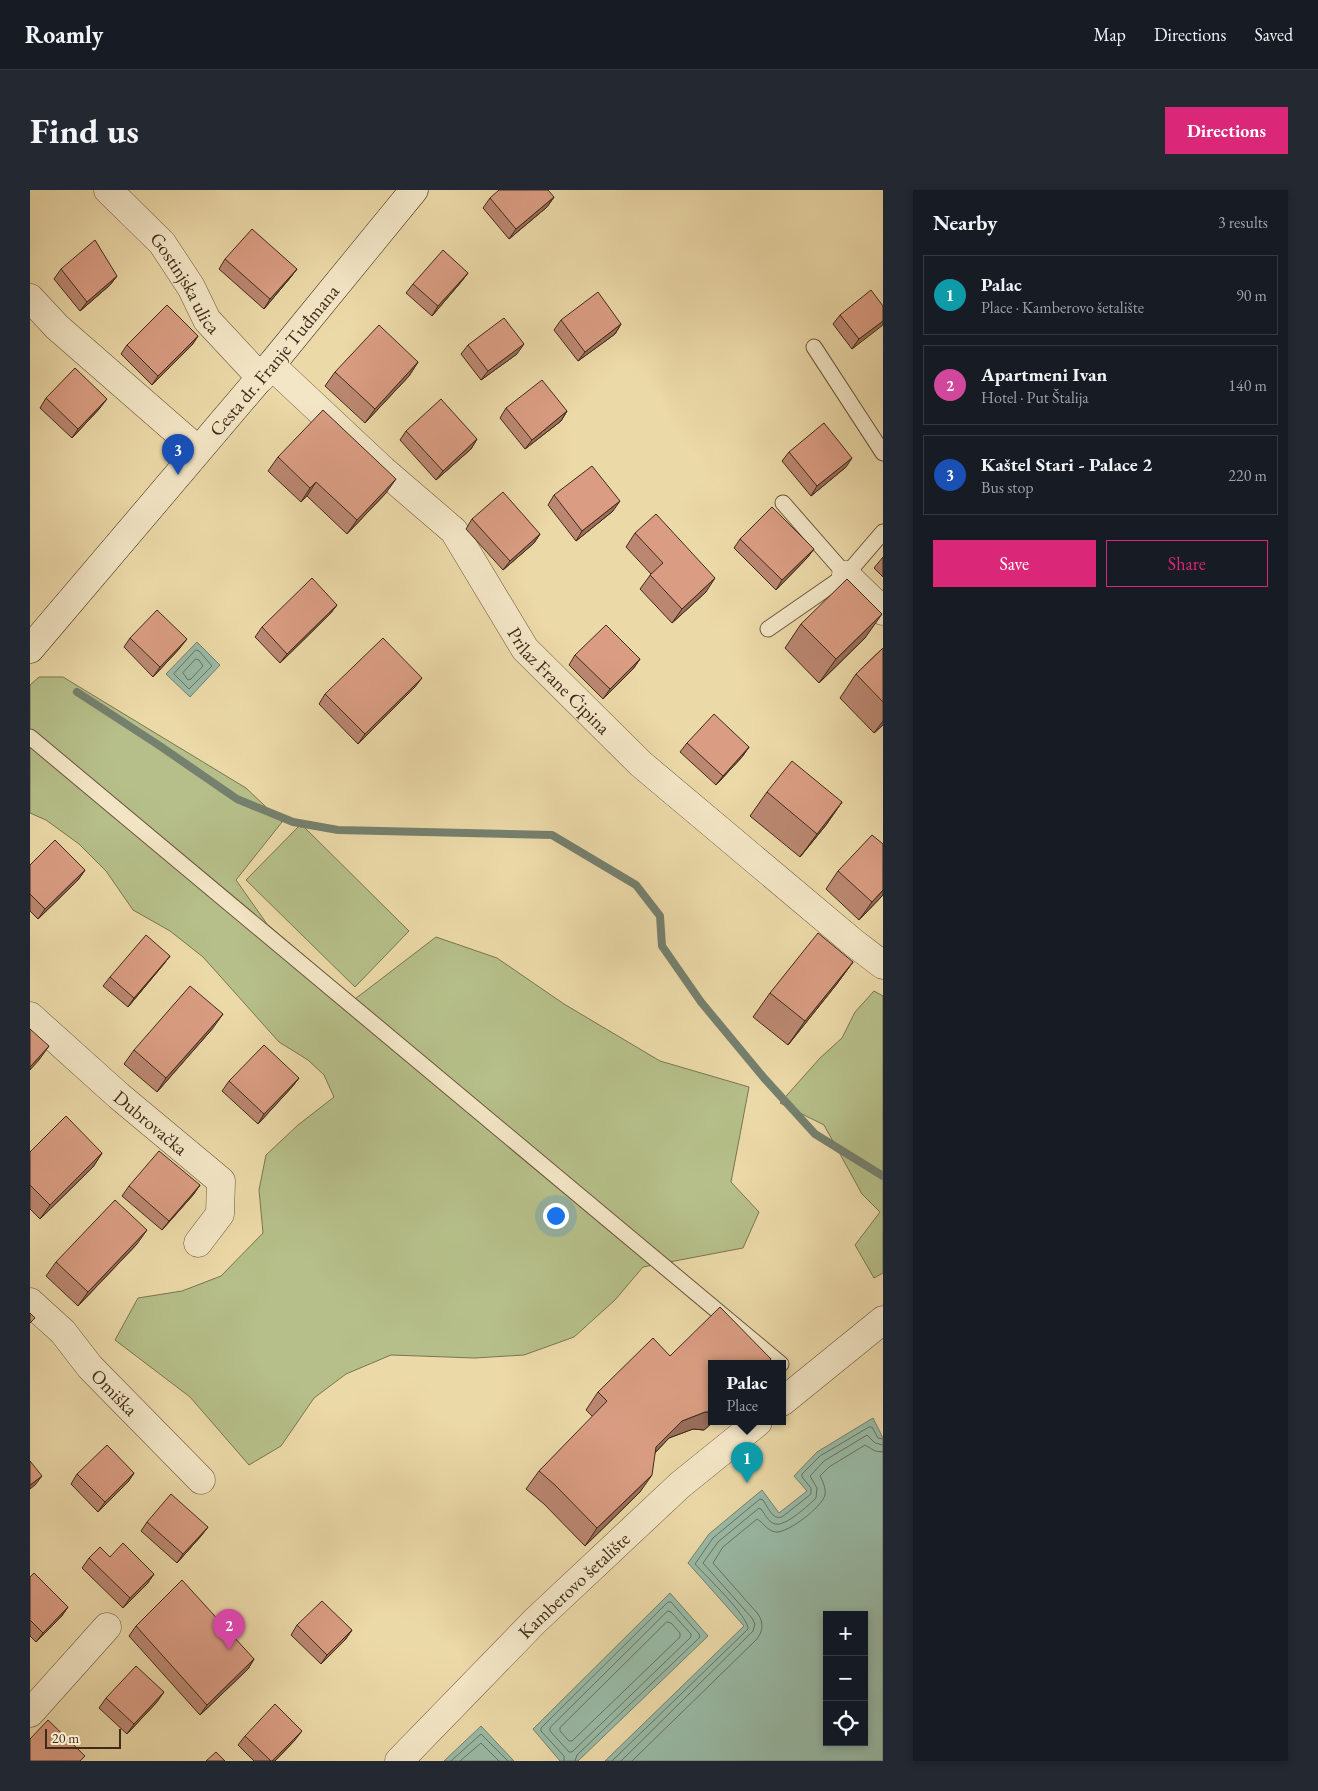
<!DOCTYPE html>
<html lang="en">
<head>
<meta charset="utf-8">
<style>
  :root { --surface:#171b24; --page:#242831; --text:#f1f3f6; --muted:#9ea1a6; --line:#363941; --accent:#db2777 }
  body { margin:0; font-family:"EB Garamond",serif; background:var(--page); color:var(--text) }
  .controls { position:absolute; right:15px; bottom:15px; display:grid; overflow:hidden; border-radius:0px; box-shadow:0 2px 8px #0003 }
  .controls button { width:45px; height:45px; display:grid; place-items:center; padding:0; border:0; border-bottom:1px solid var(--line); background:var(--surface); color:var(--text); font:25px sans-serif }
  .scale { position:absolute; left:15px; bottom:12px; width:76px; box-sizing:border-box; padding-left:5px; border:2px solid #402a19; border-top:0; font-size:14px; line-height:18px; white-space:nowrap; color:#402a19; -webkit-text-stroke:4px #f3e6c6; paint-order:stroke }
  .you { position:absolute; left:525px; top:1025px; width:18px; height:18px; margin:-12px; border:4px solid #fff; border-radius:50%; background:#1a73e8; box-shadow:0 0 0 8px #1a73e833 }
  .badge { display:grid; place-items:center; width:32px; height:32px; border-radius:50%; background:var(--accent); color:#fff; font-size:16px; font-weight:700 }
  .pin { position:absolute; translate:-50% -41px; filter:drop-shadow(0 1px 2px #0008) }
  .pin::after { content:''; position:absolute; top:26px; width:18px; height:15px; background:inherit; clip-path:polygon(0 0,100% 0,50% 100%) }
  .popup { position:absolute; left:678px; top:1170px; width:78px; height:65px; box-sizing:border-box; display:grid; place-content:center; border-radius:0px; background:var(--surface); filter:drop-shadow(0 1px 4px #0005); font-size:16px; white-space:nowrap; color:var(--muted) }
  .popup b { font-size:19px; color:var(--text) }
  .popup::after { content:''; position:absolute; left:50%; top:100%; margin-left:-10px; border:10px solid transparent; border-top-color:var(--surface) }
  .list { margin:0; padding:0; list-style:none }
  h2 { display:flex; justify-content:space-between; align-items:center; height:65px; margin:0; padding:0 20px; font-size:21px }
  h2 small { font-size:16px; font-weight:400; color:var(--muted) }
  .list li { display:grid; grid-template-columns:32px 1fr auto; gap:15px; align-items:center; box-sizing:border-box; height:80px; margin:0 10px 10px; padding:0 10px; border:1px solid var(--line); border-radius:0px }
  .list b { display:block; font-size:19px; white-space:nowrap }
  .list p { margin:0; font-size:16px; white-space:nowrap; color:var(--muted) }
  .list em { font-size:16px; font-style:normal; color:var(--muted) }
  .actions { display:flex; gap:10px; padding:15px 20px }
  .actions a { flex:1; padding:11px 0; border:1px solid var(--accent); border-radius:0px; text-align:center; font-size:18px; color:var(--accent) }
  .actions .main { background:var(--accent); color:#fff }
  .icon { flex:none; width:28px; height:28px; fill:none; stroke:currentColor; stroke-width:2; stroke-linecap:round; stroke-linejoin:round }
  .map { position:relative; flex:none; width:853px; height:1571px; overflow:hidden; border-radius:0px }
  header { display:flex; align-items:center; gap:30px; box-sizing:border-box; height:70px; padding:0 25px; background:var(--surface); border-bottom:1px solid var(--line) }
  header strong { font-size:24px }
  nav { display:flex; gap:28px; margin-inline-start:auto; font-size:18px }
  .intro { display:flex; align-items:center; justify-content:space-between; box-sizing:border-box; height:120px; padding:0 30px }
  h1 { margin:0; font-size:35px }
  .button { padding:12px 22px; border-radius:0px; background:var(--accent); color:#fff; font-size:18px; font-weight:700 }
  main { display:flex; gap:30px; padding:0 30px }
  aside { flex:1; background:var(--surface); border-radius:0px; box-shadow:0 2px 8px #0003 }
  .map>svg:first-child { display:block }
</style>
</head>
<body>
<header>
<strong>Roamly</strong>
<nav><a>Map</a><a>Directions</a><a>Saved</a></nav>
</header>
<div class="intro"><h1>Find us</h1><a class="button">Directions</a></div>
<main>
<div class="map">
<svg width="853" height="1571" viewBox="0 0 853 1571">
  <rect width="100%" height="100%" fill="#ecd9a8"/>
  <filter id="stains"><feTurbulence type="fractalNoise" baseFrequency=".004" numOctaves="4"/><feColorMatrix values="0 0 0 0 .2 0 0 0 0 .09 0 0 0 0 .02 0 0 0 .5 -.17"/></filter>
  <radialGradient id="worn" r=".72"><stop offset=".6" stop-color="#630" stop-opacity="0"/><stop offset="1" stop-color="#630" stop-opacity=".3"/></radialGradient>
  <path fill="#b6bf89" stroke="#7b7451" d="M9,487H33L216,598L252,632L206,690L237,734L325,809L406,747L467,768L534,814L630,871L719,897L701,992L729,1022L713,1058L613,1077L585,1110L544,1147L494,1165L445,1168L361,1165L316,1184L284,1208L251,1256L219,1275L160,1207L85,1150L108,1108L152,1101L191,1086L233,1043L229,1000L236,965L268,935L304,907L294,885L278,870L249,852L173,767L140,741L103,720L76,681L49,654L16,630L0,623V495Z
    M271,634L379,741L325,797L216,690Z
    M844,801L853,806V1083L844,1088L825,1055L850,1022L832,1004L794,935L750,913L790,868L812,848L825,822Z"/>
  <path fill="#99baa6" stroke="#75806e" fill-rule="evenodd" d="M167,452L190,475L160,507L136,484Z
    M843,1228L853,1248V1571H575L714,1436L658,1373L679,1344L732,1300L749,1323L777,1301L764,1286L787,1262ZM797,1425H834V1552H797Z
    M640,1403L678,1446L548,1571H530L503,1539Z
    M451,1536L484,1571H414Z"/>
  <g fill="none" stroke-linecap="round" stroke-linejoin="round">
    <path stroke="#6c7260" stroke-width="1" d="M166,460L169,461L182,476L159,499L144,484Z
      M166,469L169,470L173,476L161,489L158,490L153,483Z
      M638,1421L641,1422L661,1444V1447L542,1562H539L520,1541V1538Z
      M637,1432L641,1433L650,1443V1447L542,1551H539L530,1541V1538Z
      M421,1571L451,1544L478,1571
      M430,1571L451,1553L469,1571
      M534,1571V1566L511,1541V1538L638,1412H641L669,1444L670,1447L547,1565L545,1571
      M582,1571L718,1439C719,1427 675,1385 665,1374L683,1348L730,1309L733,1310C738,1317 742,1330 752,1327L781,1304V1298L772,1287V1284L790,1266L839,1237H842L848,1248L853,1249
      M591,1571L723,1441L725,1434L722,1428L673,1373L688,1352L729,1318L731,1319C735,1324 738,1332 745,1334C755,1337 779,1315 786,1308L787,1298L780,1286L794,1271L837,1245L845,1253L853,1255
      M602,1571L726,1450C733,1442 734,1433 728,1424L683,1373L693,1357L727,1329C734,1333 737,1341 746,1342C758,1343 792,1317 795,1305C796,1298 793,1292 790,1286L799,1277L835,1255L845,1261L853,1262"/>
    <path stroke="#75806e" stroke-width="8" d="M47,502L130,556L207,609L263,632L308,640L522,645L606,695L630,726L632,756L671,812L734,888L785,944L853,986"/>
    <g stroke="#6b563d" stroke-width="17">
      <path id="service" d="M784,157L853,263
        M753,313L816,385
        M738,439L816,385L853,342
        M0,547L751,1174"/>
    </g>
    <g stroke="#6b563d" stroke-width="29">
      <g id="minor">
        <path id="s1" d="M78,0L132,53L161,97L177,130L231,188"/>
        <path d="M0,108L27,137L168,260"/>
        <path id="s2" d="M241,175L353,280L424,341L495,459L611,574L824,753L853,775"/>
        <path d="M816,385L853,421"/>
        <path id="s3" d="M0,826L89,906L191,991L190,1024L168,1053"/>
        <path id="s4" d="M0,1112L33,1142L60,1177L171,1290"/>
        <path d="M752,1212L853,1130"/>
        <path d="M0,1523L77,1437"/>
        <path id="s5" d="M369,1571L505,1431L650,1295L728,1232"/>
      </g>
    </g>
    <g stroke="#402a19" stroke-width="29">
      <g id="secondary">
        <path id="s6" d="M0,459L241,175L384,0"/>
      </g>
    </g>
    <use href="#service" stroke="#f3e6c6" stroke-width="15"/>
    <use href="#minor" stroke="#f3e6c6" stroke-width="28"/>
    <use href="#secondary" stroke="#f3e6c6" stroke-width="28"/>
  </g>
  <path fill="#bb8771" stroke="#402a19" d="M524,7L517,17L479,49L453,18L460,8Z
    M195,69L267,79L260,88L234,119L189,79Z
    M31,79L87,86L80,95L50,121L24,89Z
    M438,83L431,92L402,126L376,103L383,94Z
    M853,116L822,159L803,134L810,125Z
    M531,130L591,134L585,144L548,171L524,140Z
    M168,146L162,155L122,195L91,164L97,155Z
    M438,155L487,164L451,190L431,164Z
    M388,172L379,186L335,233L295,196L305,182Z
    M16,208L70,218L42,248L10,218Z
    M476,218L537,221L531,231L495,259L470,228Z
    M376,241L447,249L441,259L406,290L370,250Z
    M759,262L816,277L781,306L752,271Z
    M248,267L356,303L317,344L277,306L271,312L238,281Z
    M524,305L583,321L546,351L518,315Z
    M442,329L510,344L504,353L473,380L436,339Z
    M605,343L676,402L642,433L610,399L621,384L596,357Z
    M710,349L784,359L777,368L746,400L704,358Z
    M853,367V387L844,378Z
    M307,415L300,424L250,473L225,447L232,437Z
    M771,434L835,448L789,493L755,458Z
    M100,448L150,458L123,487L94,457Z
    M853,458V535L844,543L810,508L826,484Z
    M545,465L610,469L603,479L573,509L539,475Z
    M385,497L328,554L289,514L295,504Z
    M657,553L719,557L712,567L686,595L650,562Z
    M737,602L812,612L796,635L770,667L720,626Z
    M853,654V705L829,730L796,699L808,681Z
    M0,675L55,680L48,690L8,729L0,721Z
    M140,766L133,775L98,817L73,796L80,787Z
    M823,772L806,795L758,855L723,827L740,803Z
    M183,838L127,902L94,874L104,860Z
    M269,888L262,897L228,934L192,901L199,891Z
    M0,962L72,963L63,977L10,1029L0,1019Z
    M170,995L163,1005L132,1040L92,1006L99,996Z
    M107,1054L48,1116L16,1086L26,1072Z
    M568,1202L683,1232L674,1240L663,1239L639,1248L625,1263L610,1302L555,1356L514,1314L496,1299L509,1281L563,1227L556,1220Z
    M104,1283L98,1292L68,1322L41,1294L47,1284Z
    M117,1332L178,1337L171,1346L147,1373L111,1341Z
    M59,1368L124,1384L117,1394L93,1418L52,1378Z
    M0,1387L38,1417L31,1427L6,1452L0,1446Z
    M267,1435L322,1440L315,1450L291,1474L261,1445Z
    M106,1436L224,1469L218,1479L170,1525L99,1446Z
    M76,1508L127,1512L97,1544L69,1518Z
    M215,1546L265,1550L245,1571H224L208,1555Z"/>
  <path fill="#996e5c" stroke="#402a19" d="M524,7L517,17L479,49L486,39Z
    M267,79L260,88L234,119L240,109Z
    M438,83L431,92L402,126L408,116Z
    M87,86L80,95L50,121L57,112Z
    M853,131V135L822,159L829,149Z
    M591,134L585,144L548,171L555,162Z
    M168,146L162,155L122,195L128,186Z
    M494,154L487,164L451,190L458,181Z
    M388,172L379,186L335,233L345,219Z
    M77,209L70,218L42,248L48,239Z
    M537,221L531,231L495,259L502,250Z
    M447,249L441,259L406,290L413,281Z
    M822,268L816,277L781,306L787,296Z
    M366,289L356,303L317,344L327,330Z
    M286,292L277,306L271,312L280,298Z
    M590,311L583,321L546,351L552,341Z
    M510,344L504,353L473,380L480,371Z
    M784,359L777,368L746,400L752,390Z
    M685,388L676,402L642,433L652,419Z
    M307,415L300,424L250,473L257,464Z
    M852,424L835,448L789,493L806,469Z
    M157,449L150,458L123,487L130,477Z
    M610,469L603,479L573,509L580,499Z
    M392,488L385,497L328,554L335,544Z
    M853,531V535L844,543Z
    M719,557L712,567L686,595L693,586Z
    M812,612L796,635L770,667L787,644Z
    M55,680L48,690L8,729L15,719Z
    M853,700V705L829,730L842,712Z
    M140,766L133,775L98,817L104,808Z
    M823,772L806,795L758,855L775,831Z
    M193,824L183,838L127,902L136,888Z
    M19,856L9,870L0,880V877Z
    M269,888L262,897L228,934L234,924Z
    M72,963L63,977L10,1029L20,1015Z
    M170,995L163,1005L132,1040L139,1031Z
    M117,1040L107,1054L48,1116L58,1102Z
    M675,1222H682V1232H683L674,1240L663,1239L639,1248L613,1275L626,1257L652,1231Z
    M104,1283L98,1292L68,1322L75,1312Z
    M622,1285L610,1302L555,1356L567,1338Z
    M12,1286L5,1295L0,1299V1295Z
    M178,1337L171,1346L147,1373L153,1364Z
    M124,1384L117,1394L93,1418L100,1408Z
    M38,1417L31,1427L6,1452L13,1443Z
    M322,1440L315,1450L291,1474L297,1465Z
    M224,1469L218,1479L170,1525L177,1515Z
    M134,1502L127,1512L97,1544L104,1534Z
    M272,1541L265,1550L245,1571H242Z"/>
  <path fill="#da9d83" stroke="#402a19" d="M469,0H518L524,7L486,39L460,8Z
    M222,39L267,79L240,109L195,69Z
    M65,50L87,86L57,112L31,79Z
    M413,60L438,83L408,116L383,94Z
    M841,100L853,116V131L829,149L810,125Z
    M568,102L591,134L555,162L531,130Z
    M137,115L168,146L128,186L97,155Z
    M474,128L494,154L458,181L438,155Z
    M349,135L388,172L345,219L305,182Z
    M45,178L77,209L48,239L16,208Z
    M512,190L537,221L502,250L476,218Z
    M411,209L447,249L413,281L376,241Z
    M293,220L366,289L327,330L286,292L280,298L248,267Z
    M794,233L822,268L787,296L759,262Z
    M562,276L590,311L552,341L524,305Z
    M473,302L510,344L480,371L442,329Z
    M742,317L784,359L752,390L710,349Z
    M626,324L685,388L652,419L620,385L633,373L605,343Z
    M282,388L307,415L257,464L232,437Z
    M817,389L852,424L806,469L771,434Z
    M127,420L157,449L130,477L100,448Z
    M576,435L610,469L580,499L545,465Z
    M353,448L392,488L335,544L295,504Z
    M853,458V512L826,484Z
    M684,524L719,557L693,586L657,553Z
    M762,571L812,612L787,644L737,602Z
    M842,645L853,654V700L842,712L808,681Z
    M25,650L55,680L15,719L0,704V675Z
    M788,743L823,772L775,831L740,803Z
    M116,745L140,766L104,808L80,787Z
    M160,796L193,824L136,888L104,860Z
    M0,839L19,856L0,877Z
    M234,855L269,888L234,924L199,891Z
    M36,926L72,963L20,1015L0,995V962Z
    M129,961L170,995L139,1031L99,996Z
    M85,1010L117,1040L58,1102L26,1072Z
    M690,1117L741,1169L736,1174H682V1222H675L652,1231L626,1257L622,1285L567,1338L526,1296L509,1281L577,1211L568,1202L623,1148L640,1166Z
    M0,1123L5,1128L0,1133Z
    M77,1255L104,1283L75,1312L47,1284Z
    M0,1271L12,1286L0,1295Z
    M141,1304L178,1337L153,1364L117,1332Z
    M93,1353L124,1384L100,1408L59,1368L70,1357L80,1367Z
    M4,1383L38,1417L13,1443L0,1430V1387Z
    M152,1390L224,1469L177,1515L106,1436Z
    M292,1411L322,1440L297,1465L267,1435Z
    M106,1476L134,1502L104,1534L76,1508Z
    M245,1514L272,1541L242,1571H241L215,1546Z
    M18,1530L55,1566L50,1571H0V1549Z
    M186,1562L195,1571H176Z"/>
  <g text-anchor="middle" stroke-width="4" stroke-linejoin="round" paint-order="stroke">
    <g font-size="19" fill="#402a19" stroke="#f3e6c6">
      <text dy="7" stroke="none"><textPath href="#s1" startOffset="122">Gostinjska ulica</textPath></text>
      <text dy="7" stroke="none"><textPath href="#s6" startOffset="378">Cesta dr. Franje Tuđmana</textPath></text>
      <text dy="7" stroke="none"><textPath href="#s2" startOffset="431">Prilaz Frane Ćipina</textPath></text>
      <text dy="7" stroke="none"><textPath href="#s3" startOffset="161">Dubrovačka</textPath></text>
      <text dy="7" stroke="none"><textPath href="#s4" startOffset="124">Omiška</textPath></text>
      <text dy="7" stroke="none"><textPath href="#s5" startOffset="248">Kamberovo šetalište</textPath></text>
    </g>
  </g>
  <rect width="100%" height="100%" filter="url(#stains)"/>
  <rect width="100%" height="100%" fill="url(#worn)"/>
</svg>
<div class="controls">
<button>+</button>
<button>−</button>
<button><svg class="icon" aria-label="locate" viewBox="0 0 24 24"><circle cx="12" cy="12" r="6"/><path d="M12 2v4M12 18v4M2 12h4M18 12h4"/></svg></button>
</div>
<div class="scale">20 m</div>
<div class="you"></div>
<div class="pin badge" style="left:717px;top:1293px;background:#0f9aa8">1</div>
<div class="popup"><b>Palac</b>Place</div>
<div class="pin badge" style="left:199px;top:1460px;background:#d1479c">2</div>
<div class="pin badge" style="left:148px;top:285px;background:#1a4fb4">3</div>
</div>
<aside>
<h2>Nearby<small>3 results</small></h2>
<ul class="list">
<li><span class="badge" style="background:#0f9aa8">1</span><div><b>Palac</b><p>Place · Kamberovo šetalište</p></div><em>90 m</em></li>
<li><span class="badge" style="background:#d1479c">2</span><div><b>Apartmeni Ivan</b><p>Hotel · Put Štalija</p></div><em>140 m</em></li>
<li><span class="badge" style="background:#1a4fb4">3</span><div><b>Kaštel Stari - Palace 2</b><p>Bus stop</p></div><em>220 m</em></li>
</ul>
<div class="actions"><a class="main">Save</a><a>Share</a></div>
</aside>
</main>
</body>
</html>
